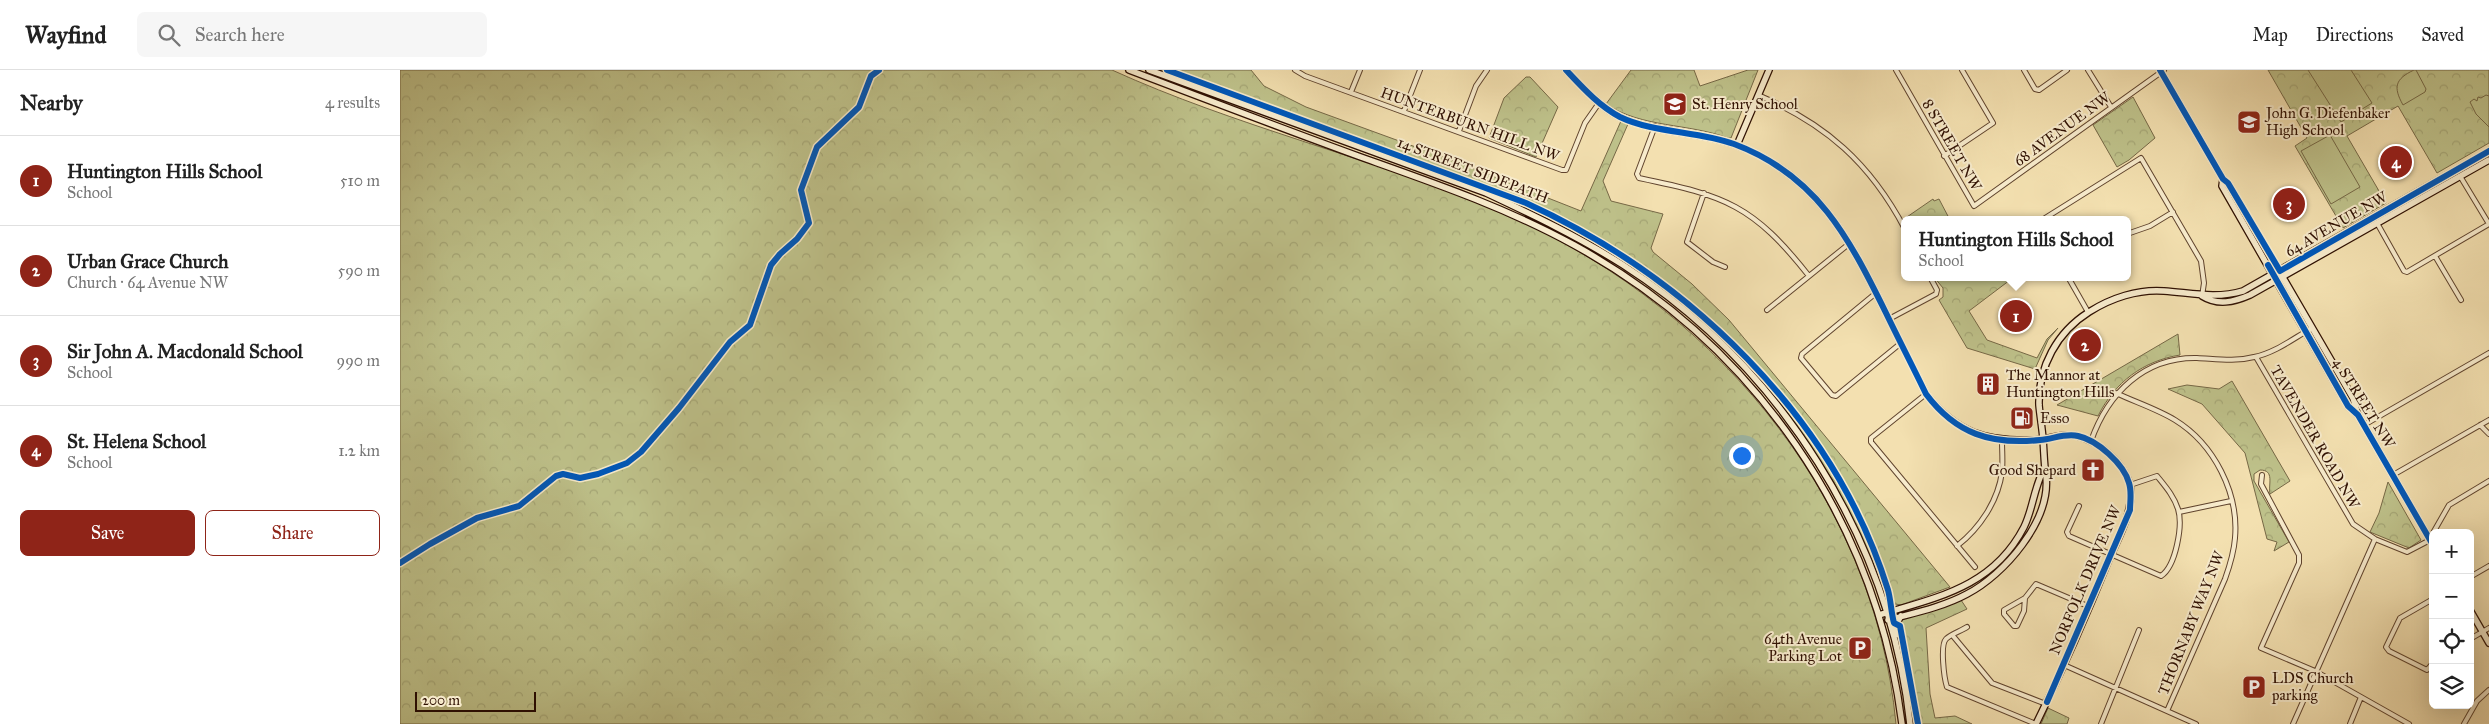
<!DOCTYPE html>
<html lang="en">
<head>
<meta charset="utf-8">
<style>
  :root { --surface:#fff; --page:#f6f6f6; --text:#222; --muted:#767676; --line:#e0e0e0; --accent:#8f2418 }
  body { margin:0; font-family:"IM FELL Great Primer",serif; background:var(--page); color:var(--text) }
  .controls { position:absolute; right:15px; bottom:15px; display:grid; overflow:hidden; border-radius:8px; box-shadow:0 5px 20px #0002 }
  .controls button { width:45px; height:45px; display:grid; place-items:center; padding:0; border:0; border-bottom:1px solid var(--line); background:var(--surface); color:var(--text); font:25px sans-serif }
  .scale { position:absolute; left:15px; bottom:12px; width:121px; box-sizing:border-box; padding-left:5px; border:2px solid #2f1002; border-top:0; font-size:14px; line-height:18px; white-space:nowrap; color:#2f1002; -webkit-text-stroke:4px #f7ebcc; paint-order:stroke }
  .you { position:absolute; left:1341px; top:385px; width:18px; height:18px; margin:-12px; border:4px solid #fff; border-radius:50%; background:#1a73e8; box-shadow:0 0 0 8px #1a73e833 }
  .badge { display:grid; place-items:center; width:32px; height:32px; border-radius:50%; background:var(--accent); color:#fff; font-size:16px; font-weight:700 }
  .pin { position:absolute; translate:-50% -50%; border:2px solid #fff; box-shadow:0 1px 5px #0006 }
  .popup { position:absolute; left:1501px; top:146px; width:230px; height:65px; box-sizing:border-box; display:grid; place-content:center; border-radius:8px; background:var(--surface); filter:drop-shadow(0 1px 4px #0005); font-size:16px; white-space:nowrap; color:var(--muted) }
  .popup b { font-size:19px; color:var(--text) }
  .popup::after { content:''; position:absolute; left:50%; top:100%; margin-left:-10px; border:10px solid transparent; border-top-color:var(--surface) }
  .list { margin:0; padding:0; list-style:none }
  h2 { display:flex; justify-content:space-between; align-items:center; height:65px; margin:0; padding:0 20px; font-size:21px }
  h2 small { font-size:16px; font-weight:400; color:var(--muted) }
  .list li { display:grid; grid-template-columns:32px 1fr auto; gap:15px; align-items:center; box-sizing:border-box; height:90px; padding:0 20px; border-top:1px solid var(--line) }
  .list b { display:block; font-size:19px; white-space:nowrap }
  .list p { margin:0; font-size:16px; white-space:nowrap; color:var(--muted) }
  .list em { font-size:16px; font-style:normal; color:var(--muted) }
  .actions { display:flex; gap:10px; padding:15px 20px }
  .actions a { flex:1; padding:11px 0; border:1px solid var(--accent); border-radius:8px; text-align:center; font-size:18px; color:var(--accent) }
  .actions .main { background:var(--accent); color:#fff }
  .icon { flex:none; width:28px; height:28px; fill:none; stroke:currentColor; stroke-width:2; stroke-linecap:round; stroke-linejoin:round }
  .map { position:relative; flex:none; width:2089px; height:654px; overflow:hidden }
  header { display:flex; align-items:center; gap:30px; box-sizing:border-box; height:70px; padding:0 25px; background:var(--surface); border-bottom:1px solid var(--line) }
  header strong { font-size:24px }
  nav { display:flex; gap:28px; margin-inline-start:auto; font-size:18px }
  .search { width:350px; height:45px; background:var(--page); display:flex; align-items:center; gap:12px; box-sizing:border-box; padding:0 18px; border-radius:8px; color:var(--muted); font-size:19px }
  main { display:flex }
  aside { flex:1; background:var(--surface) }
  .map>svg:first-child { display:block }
</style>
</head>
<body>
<header>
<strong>Wayfind</strong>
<div class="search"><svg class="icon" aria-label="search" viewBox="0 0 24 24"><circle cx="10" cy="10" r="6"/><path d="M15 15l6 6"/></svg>Search here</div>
<nav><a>Map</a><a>Directions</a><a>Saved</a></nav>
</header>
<main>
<aside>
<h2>Nearby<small>4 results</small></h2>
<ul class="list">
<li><span class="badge">1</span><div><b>Huntington Hills School</b><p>School</p></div><em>510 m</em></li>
<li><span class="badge">2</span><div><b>Urban Grace Church</b><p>Church · 64 Avenue NW</p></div><em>590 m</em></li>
<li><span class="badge">3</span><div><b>Sir John A. Macdonald School</b><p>School</p></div><em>990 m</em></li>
<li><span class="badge">4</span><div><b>St. Helena School</b><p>School</p></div><em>1.2 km</em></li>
</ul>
<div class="actions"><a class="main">Save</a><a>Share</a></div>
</aside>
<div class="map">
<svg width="2089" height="654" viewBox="0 0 2089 654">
  <defs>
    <pattern id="forest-crowns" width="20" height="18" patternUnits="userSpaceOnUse" patternTransform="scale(1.25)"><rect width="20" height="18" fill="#bec18a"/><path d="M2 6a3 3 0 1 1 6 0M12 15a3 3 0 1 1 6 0" fill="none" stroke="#a4a575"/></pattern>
  </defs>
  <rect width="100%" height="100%" fill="#f3e0b0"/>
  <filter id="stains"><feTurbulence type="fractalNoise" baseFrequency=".004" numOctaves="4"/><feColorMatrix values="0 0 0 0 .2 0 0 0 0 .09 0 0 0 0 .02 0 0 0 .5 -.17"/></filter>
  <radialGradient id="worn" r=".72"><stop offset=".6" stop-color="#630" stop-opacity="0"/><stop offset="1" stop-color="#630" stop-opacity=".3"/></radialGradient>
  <path fill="url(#forest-crowns)" stroke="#766846" d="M0,0H712C835,56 969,87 1094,139C1306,228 1474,420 1496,654H0Z
    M755,0H851L864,16L906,37L1054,91L1181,141L1221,51L1228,54L1203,111L1211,131L1263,144L1251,178L1253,182L1292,214L1329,250L1550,517L1501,535L1489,533L1458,460L1432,409L1375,328L1311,261L1226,193L1145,146L1088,121Z
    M1231,0H1294L1300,16L1348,0H1358L1331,68H1328C1288,53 1242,58 1206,34Z
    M1868,0H2089V73L2037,103L1998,36L1947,66L1986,133L1943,158L1895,76L1907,68Z
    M1126,7H1130L1158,37L1136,87L1089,68L1104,28Z
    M1733,27L1755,68L1729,90L1717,97L1693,55Z
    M1533,129L1534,131L1539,129L1550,150L1505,151L1504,149Z
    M1534,207H1614L1569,241L1587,270L1637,288L1647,269L1658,258L1648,270L1635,299L1567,278L1539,230L1543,227V218Z
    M1778,264L1780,285C1743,291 1715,312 1698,346L1657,335Z
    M1832,311L1890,411L1870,424C1868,414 1875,400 1860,400L1854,404V411L1889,472L1874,481L1877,472L1867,469L1845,383L1802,334L1768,319L1787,315L1819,319Z
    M1988,412L2021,470L2009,478L1970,462L1979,443Z
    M1561,530L1567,539L1526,558L1530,624L1535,648L1555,646L1572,654H1513L1497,566L1499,552L1505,548Z
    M1648,638L1669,648L1667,654H1641Z"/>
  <path fill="#bec18a" stroke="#766846" d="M1908,0H1951L1972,33L1941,52Z
    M2014,0H2016L2026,19L2025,22L2003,35C1993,17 1995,9 2014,0Z
    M2086,25L2089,26V57L2076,44L2070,32L2074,29L2077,31L2078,27L2081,28Z
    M1930,65L1960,117L1931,134L1901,81Z"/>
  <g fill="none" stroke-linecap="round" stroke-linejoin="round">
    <g stroke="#60442e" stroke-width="6">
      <path id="street" d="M895,0L905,6L1162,100H1166L1185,53L1199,33
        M1496,0L1574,136L1764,0
        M1624,0L1635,19L1639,20L1667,0
        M1688,0L1711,37
        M951,22L960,0
        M1358,25C1426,54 1470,93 1505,159
        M1004,41L1020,0
        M1255,56L1237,104L1239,108C1326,126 1353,135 1409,206
        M1059,61L1076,16L1087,0
        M1544,86L1593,53L1562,0
        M2060,106L2089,154
        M1304,123L1287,172L1313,192L1325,197
        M1642,150L1741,88L1801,191L1804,213L1802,226
        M1977,153L2004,201L2007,202L2089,154
        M1727,164L1750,156L1773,142
        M2035,186L2061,230
        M1668,207L1688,242
        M1476,223L1402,284L1401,288L1432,325L1436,326L1501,273
        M1367,240L1450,173
        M1489,249L1536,224L1537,220L1530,207
        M1856,287L1953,454L1975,469L2007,482L2030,470L2033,464
        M1716,323C1735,332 1757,339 1775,350C1814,374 1839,423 1835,468C1834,482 1830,495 1825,509L1767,641
        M1526,324L1471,368V372L1575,497
        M1964,355L2089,283
        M2080,355L2089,364
        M1691,371C1708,323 1744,287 1797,288C1817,289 1835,292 1854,287C1875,283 1894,268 1912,258
        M1862,405L1861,414L1899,485V493L1861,578L1915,601L2009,654
        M1993,405L2089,350
        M1679,436L1667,462L1669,466L1761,506C1776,496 1783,455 1778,439C1774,426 1765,416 1757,406L1730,415
        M1779,442L1831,431
        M2033,463L2049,435L2089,411
        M1557,476C1580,458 1598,431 1602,402C1603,391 1602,381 1602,371
        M2070,507L2089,496
        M1625,528L1624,541L1617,556H1614L1604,544V540L1625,528L1636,514L1690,537
        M2033,529L2000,548L1986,577L1989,581L2027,600L2033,593
        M1567,557C1561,561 1551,564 1546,569C1540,575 1544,608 1547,617L1636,654
        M1553,566L1592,613L1646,634
        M2070,569L2089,558
        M1664,595L1796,654
        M1701,654L1739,560
        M1893,654L1975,469
        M1950,654L1961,627
        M2064,654L2077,631L2089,620"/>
    </g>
    <g stroke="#2f1002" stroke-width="8">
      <path id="secondary" d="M729,0C805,29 881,58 958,86C1031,112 1105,137 1174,175C1354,274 1476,449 1502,654
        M749,0L1086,123C1133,145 1179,167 1223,195C1380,296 1490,468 1510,654
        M1166,0C1182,17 1199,36 1220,47C1253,63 1298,61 1334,74C1417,105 1449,168 1486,243C1499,270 1513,297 1526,324C1556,363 1587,372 1635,370C1647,370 1658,364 1669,365C1694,365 1731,397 1731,423C1731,445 1719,467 1710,487C1687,544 1663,599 1636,654
        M1760,0L1823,109L1828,113L1953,328L1958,345
        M1337,75L1369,0
        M1823,109L1822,116L1948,336L1958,345L2033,475
        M1802,226C1818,236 1834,232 1850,225L2089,90
        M2070,540L2089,573
        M1479,545C1538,527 1593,517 1624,457C1633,439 1634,417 1644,399
        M1488,550C1514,543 1543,537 1567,524C1604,505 1651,451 1646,406C1644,394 1644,381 1643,369C1642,357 1640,346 1639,335C1638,297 1657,262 1689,242C1711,228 1738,219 1764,221C1792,223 1816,229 1843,221L2089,81
        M1496,565V554L1501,546"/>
    </g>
    <use href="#street" stroke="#f7ebcc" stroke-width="4"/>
    <use href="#secondary" stroke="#f7ebcc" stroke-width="5.5"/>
    <g stroke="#f7ebcc" stroke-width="9">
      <path id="cycleway" d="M767,0L1126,133C1288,207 1434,346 1488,520C1491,531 1491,542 1494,553L1500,556L1518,654
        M1166,0C1182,17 1199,36 1220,47C1253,63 1298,61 1334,74C1417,105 1449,168 1486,243C1499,270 1513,297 1526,324C1556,364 1591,375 1640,370C1653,369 1665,363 1678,366C1697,370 1724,394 1729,413C1732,422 1730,431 1730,440L1647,632
        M1760,0L1823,109L1828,113L1880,201L2089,81
        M1868,195L1948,336L1958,345L2033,475
        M0,493L30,474L77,448L119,436L156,406L163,404L180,408L198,404L227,393L241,382L279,338L330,272L350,255L371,195L380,184L397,169L409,153L401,120L417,77L459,37L471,6L479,0"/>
    </g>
    <use href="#cycleway" stroke="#0057b8" stroke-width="6"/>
  </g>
  <defs>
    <g id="school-square" transform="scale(1.25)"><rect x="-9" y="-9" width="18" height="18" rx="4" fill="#8f2418" stroke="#f7ebcc"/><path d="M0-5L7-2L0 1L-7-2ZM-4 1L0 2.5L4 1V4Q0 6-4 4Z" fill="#fff"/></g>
    <g id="building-square" transform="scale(1.25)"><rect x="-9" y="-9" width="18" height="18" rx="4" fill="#8f2418" stroke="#f7ebcc"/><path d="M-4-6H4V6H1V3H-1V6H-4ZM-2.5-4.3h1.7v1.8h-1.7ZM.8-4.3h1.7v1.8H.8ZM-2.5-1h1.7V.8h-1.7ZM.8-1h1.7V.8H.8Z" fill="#fff"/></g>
    <g id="fuel-square" transform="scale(1.25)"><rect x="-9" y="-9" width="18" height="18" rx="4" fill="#8f2418" stroke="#f7ebcc"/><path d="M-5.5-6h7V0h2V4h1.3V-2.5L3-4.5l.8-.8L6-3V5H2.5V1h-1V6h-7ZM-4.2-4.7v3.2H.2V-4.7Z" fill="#fff"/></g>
    <g id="church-square" transform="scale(1.25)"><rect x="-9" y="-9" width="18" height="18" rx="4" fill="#8f2418" stroke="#f7ebcc"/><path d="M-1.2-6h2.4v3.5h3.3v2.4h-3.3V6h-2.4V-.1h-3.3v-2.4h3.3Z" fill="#fff"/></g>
    <g id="parking-square" transform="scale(1.25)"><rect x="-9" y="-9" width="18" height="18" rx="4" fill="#8f2418" stroke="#f7ebcc"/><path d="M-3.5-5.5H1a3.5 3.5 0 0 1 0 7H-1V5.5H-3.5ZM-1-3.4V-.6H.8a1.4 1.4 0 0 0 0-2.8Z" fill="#fff"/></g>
  </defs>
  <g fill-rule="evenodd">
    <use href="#school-square" x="1275" y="34"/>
    <use href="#school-square" x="1849" y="52"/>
    <use href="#building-square" x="1588" y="314"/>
    <use href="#fuel-square" x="1622" y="348"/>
    <use href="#church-square" x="1693" y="400"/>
    <use href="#parking-square" x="1460" y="578"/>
    <use href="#parking-square" x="1854" y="617"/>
  </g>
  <g text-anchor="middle" stroke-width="4" stroke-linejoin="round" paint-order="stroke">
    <g font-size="15" fill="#2f1002" stroke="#f7ebcc" text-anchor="start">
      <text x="1292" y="39">St. Henry School</text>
      <text x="1866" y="48">John G. Diefenbaker<tspan x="1866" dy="17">High School</tspan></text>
      <text x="1606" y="310">The Mannor at<tspan x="1606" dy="17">Huntington Hills</tspan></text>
      <text x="1640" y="353">Esso</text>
      <text x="1676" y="405" text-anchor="end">Good Shepard</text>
      <text x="1442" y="574" text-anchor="end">64th Avenue<tspan x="1442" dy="17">Parking Lot</tspan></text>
      <text x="1872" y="613">LDS Church<tspan x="1872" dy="17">parking</tspan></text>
    </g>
    <g font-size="15" fill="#2f1002" stroke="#f7ebcc">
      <text transform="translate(1070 54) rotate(20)" y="5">HUNTERBURN HILL NW</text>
      <text transform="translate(1662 59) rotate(-36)" y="5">68 AVENUE NW</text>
      <text transform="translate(1552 75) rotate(60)" y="5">8 STREET NW</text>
      <text transform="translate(1073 100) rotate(21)" y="5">14 STREET SIDEPATH</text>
      <text transform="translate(1936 154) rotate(-30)" y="5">64 AVENUE NW</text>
      <text transform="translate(1964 333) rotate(58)" y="5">4 STREET NW</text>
      <text transform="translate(1915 367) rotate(60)" y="5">TAVENDER ROAD NW</text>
      <text transform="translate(1685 510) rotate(-67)" y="5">NORFOLK DRIVE NW</text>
      <text transform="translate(1791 553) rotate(-68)" y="5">THORNABY WAY NW</text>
    </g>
  </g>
  <rect width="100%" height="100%" filter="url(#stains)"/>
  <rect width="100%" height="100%" fill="url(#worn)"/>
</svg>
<div class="controls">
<button>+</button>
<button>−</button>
<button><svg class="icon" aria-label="locate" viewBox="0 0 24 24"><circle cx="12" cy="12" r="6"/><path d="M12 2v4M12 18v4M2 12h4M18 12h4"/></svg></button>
<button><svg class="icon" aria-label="layers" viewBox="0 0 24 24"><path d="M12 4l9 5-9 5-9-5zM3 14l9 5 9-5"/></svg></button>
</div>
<div class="scale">200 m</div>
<div class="you"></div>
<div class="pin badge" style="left:1616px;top:246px">1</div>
<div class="popup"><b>Huntington Hills School</b>School</div>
<div class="pin badge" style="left:1685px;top:275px">2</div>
<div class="pin badge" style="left:1889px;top:134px">3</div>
<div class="pin badge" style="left:1996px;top:92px">4</div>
</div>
</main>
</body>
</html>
